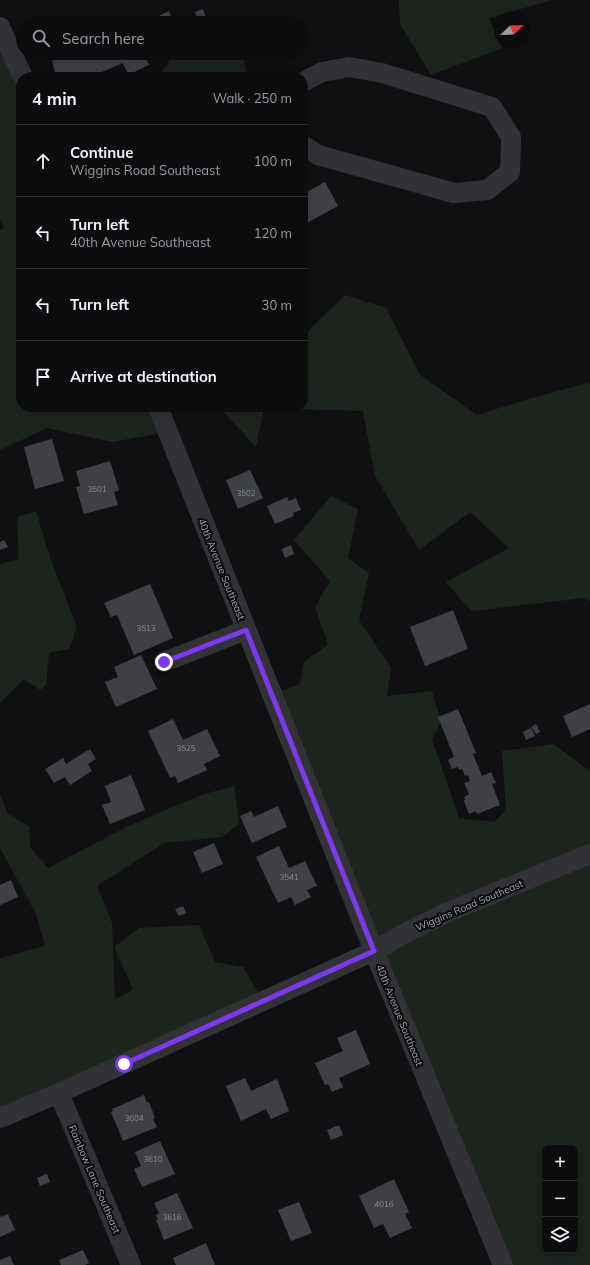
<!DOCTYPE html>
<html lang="en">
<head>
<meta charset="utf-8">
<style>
  :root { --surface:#0c0c0e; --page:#151517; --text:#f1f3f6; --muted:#9a9b9e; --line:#2c2c2e }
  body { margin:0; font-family:Mulish,sans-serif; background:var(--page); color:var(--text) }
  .controls { position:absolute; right:12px; bottom:12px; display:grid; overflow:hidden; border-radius:8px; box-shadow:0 4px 16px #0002 }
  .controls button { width:36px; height:36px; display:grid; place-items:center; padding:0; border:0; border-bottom:1px solid var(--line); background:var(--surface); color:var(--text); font:20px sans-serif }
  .compass { position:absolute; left:494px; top:12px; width:36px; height:36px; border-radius:50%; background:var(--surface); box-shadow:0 4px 16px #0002; rotate:67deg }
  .stop { position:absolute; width:12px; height:12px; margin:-9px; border:3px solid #7c3aed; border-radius:50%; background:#fff }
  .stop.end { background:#7c3aed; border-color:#fff; box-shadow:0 1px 4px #0008 }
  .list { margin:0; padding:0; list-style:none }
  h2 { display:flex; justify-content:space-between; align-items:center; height:52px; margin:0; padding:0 16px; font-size:17px }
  h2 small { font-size:13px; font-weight:400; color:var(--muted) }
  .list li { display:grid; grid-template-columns:26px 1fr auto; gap:12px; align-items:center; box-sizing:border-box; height:72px; padding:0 16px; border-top:1px solid var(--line) }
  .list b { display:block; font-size:15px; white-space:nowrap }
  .list p { margin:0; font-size:13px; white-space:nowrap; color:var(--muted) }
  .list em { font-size:13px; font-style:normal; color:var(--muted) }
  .icon { flex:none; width:22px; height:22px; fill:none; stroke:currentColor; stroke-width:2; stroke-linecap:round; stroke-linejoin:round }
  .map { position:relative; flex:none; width:590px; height:1265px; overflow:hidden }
  .search { position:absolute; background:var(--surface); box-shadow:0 4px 16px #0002; left:16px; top:16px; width:292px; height:44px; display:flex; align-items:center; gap:10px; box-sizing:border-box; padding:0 14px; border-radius:22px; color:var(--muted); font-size:15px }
  .panel { position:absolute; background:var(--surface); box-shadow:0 4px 16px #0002; left:16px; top:72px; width:292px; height:340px; border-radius:16px }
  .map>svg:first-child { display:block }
</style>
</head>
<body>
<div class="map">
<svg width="590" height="1265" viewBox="0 0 590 1265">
  <rect width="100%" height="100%" fill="#101012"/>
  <path fill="#1d241e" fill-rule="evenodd" d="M399,0H552L489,18L502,48L431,75L400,24Z
    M0,28L21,77V407H158L168,432L112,442L47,428L0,450V230L4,227L0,220Z
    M175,53H242L247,77H158Z
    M345,295L386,308L420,375L477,415L532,398L587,383L590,384V601L584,598L471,611L446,582L509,548L470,512L419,550L375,476L363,411L264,408L256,447L219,407H303V336Z
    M331,496L358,509L348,558L369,573L359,620L391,668L387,696L432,691L441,722L432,739L459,818L494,822L506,810L502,751L553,744L590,771V1265H501L272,695L300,684L304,662L328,645L315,607L330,581L294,540ZM545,1148H575V1250H545Z
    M36,511L49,555L77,627L69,649L49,653L46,685L40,690L24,679L0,703V564L19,559L17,517Z
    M234,786L239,824L222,837L164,843L97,886L112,923L115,999L133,990L114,947L139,928L199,925L215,962L243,967L263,1001L0,1118V958L45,946L36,914L0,848V795L8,814L29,826L30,847L48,868L128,826L201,795Z"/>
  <path fill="#3f4044" d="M203,9L206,18L198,21L195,12Z
    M169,11L174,23H144Z
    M135,18L138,23H125Z
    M77,53H144L149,65L128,75L123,63L90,77H56L52,60Z
    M325,182L338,206L303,225V194Z
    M52,439L64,481L35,489L24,447Z
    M110,461L119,490L114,492L118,505L84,514L76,487L80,486L76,471Z
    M250,470L263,498L238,509L226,480Z
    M287,497L289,501L296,498L301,510L293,513L294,516L275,524L267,506Z
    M4,540L8,547L0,550V542Z
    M291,545L294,554L285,558L282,549Z
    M150,584L173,638L134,655L117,615L111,617L104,603Z
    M453,610L468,649L425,666L410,627Z
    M141,655L157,689L116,707L105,682L118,677L114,667Z
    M590,704V729L572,737L563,716Z
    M458,709L476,753L473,754L482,776L491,772L496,783L492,784L500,805L477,814L476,811L469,814L464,801L465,800L464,797L469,794L464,783L470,781L468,775L465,776L462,769L459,770L458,767L452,769L448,760L454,757L438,717Z
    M173,719L183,740L207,729L220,756L204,764L207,770L178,783L175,776L170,778L148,731Z
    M536,724L540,732L536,734L531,727Z
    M531,728L535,736L526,740L523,732Z
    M90,749L96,759L88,764L92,771L70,785L65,777L54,783L45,769L63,758L66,764Z
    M131,775L145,810L110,824L102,805L111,802L105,786Z
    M278,806L287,827L252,843L240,816L251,811L254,817Z
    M214,843L223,864L202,873L193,852Z
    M279,846L289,868L305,861L317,886L307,890L311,897L295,905L291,897L278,903L256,857Z
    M11,880L18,897L0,905V885Z
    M183,906L186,913L179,916L175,909Z
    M356,1030L370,1064L339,1078L343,1087L332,1092L328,1084L325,1085L315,1063L343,1051L337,1038Z
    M245,1078L251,1091L277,1079L289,1111L271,1119L266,1109L241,1121L226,1086Z
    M144,1095L147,1103L149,1102L155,1118L153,1119L157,1127L123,1141L111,1112L113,1111L112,1109Z
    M339,1125L343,1135L331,1140L327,1130Z
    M160,1141L175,1174L142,1187L134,1169L141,1166L135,1152Z
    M47,1174L50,1182L40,1186L37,1178Z
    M394,1179L409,1212L405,1214L412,1228L390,1238L383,1224L374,1228L359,1196Z
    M177,1193L193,1228L164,1240L156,1220L158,1219L156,1215L159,1213L154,1203Z
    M299,1202L312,1233L291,1241L278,1210Z
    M0,1214L1,1217L8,1214L15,1230L0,1237Z
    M206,1243L215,1265H176L173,1258Z
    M83,1250L89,1263L85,1265H61L59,1260Z
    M10,1256L14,1265H0V1260Z"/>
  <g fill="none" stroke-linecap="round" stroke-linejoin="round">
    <path stroke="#323236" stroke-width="20" d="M0,27L23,77
      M303,82L322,72L349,67L382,73L492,107L511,137L510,172L487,190L454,193L318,155L303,145
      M158,407L374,951L503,1265
      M164,662L246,630
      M59,1093L131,1265
      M0,1118L59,1093L374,951L409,931L448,912L590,854"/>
  </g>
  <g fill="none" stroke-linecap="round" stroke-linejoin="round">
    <path stroke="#7c3aed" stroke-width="5" d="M124,1064L374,951L246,630L164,662"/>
  </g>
  <g text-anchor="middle" stroke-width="4" stroke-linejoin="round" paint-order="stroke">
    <g font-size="8" fill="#898c96">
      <text x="97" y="492">3501</text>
      <text x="246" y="496">3502</text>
      <text x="146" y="631">3513</text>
      <text x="186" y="751">3525</text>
      <text x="289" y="880">3541</text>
      <text x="134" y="1121">3604</text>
      <text x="153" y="1162">3610</text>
      <text x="384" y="1207">4016</text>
      <text x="172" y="1220">3616</text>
    </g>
    <g font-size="10" fill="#a2a6b1" stroke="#0b0b0c">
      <text transform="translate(222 569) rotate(68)" y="4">40th Avenue Southeast</text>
      <text transform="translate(469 905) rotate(-23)" y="4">Wiggins Road Southeast</text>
      <text transform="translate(400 1015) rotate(68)" y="4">40th Avenue Southeast</text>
      <text transform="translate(95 1179) rotate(67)" y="4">Rainbow Lane Southeast</text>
    </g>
  </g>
</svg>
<div class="controls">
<button>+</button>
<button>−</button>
<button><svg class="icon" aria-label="layers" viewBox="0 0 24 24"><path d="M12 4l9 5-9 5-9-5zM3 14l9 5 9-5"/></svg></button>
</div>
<svg class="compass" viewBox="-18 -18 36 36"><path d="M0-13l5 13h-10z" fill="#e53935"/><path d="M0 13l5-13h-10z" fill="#9a9b9e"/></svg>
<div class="stop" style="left:124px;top:1064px"></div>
<div class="stop end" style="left:164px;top:662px"></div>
<div class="search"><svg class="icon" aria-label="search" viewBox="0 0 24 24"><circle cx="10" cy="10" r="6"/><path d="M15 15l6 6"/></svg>Search here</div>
<section class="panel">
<h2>4 min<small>Walk · 250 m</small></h2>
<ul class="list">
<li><svg class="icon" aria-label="ahead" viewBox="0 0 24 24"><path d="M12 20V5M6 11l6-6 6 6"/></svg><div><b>Continue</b><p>Wiggins Road Southeast</p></div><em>100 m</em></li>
<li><svg class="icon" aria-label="left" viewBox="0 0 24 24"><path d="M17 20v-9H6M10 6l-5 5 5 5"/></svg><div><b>Turn left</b><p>40th Avenue Southeast</p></div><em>120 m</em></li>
<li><svg class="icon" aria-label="left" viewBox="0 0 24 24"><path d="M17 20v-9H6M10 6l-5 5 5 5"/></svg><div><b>Turn left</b></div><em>30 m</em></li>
<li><svg class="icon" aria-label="arrive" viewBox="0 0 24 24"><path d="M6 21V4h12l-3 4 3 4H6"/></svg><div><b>Arrive at destination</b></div></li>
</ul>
</section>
</div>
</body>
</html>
